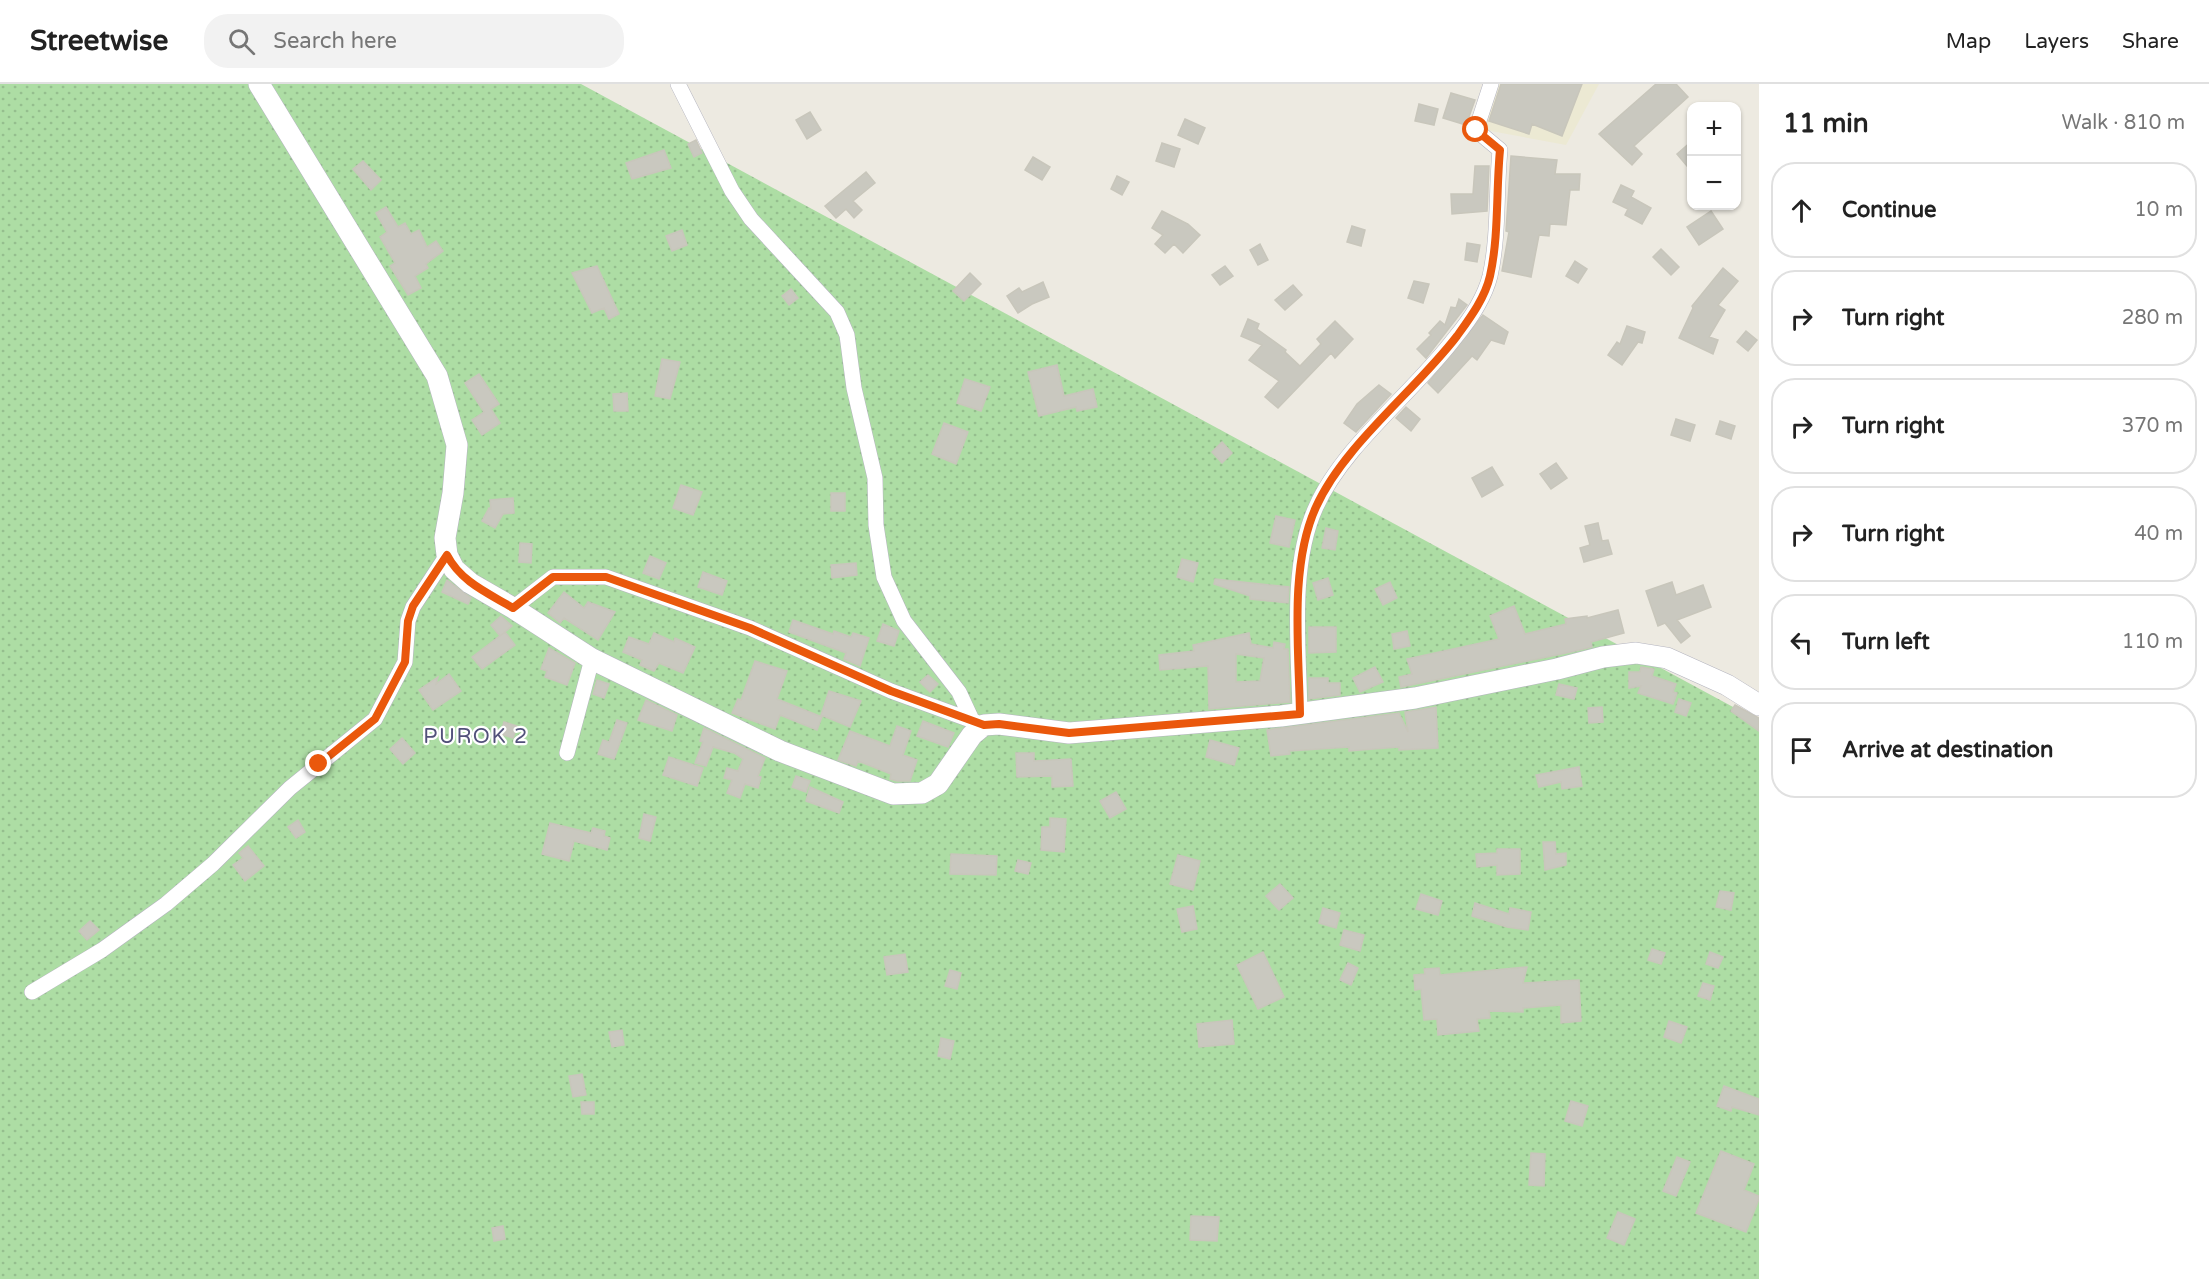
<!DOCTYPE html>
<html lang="en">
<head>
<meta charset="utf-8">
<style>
  :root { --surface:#fff; --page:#f2f2f2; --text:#222; --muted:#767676; --line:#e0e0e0 }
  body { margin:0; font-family:"Varela Round",sans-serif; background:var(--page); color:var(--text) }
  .controls { position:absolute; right:18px; top:18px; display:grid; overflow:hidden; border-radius:12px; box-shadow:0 2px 4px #0004 }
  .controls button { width:54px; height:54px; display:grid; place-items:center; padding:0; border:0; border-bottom:2px solid var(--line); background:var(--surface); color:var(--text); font:30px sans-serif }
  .stop { position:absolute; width:18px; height:18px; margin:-14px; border:4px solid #ea580c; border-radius:50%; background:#fff }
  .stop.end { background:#ea580c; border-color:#fff; box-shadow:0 2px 6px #0008 }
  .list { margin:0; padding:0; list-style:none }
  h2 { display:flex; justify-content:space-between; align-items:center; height:78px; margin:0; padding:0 24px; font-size:26px }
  h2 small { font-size:20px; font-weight:400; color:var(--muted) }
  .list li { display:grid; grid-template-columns:39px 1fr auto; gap:18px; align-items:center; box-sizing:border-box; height:96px; margin:0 12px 12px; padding:0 12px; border:2px solid var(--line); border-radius:24px }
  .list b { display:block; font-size:22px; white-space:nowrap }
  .list em { font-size:20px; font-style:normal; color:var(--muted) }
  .icon { flex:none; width:33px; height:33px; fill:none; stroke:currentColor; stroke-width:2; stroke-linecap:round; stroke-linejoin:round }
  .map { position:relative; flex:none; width:1759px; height:1195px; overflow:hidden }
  header { display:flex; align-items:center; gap:36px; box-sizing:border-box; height:84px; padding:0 30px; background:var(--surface); border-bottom:2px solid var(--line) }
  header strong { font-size:28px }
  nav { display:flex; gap:33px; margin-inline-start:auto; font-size:21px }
  .search { width:420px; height:54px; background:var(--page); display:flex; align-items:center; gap:15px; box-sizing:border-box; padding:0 21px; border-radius:24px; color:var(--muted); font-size:22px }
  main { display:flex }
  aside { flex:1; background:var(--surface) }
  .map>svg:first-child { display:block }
</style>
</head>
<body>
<header>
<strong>Streetwise</strong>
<div class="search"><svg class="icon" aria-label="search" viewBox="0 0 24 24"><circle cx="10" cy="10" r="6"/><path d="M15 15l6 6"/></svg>Search here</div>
<nav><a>Map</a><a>Layers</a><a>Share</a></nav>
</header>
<main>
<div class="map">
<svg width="1759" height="1195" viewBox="0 0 1759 1195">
  <defs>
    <pattern id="grass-dots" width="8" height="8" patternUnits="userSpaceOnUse" patternTransform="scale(1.5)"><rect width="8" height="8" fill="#addda4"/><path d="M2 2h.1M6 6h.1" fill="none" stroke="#95be8e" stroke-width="1.8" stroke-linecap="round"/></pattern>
  </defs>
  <rect width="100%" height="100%" fill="#edeae1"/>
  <path fill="#ece9d3" d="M1496,0H1599L1566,61L1480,45Z"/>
  <path fill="url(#grass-dots)" d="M0,0H581L1759,637V1195H0Z"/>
  <path fill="#c9c8bf" stroke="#c8c6bb" stroke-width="1.5" fill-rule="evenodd" d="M1501,0H1582L1562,52L1532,40L1529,50L1489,37Z
    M1656,0H1676L1688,13L1634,62L1642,70L1632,81L1599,50Z
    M1451,9L1475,16L1466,41L1443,34Z
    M1419,20L1438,25L1434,41L1415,37Z
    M810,28L821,46L807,55L796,36Z
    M1185,35L1205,44L1198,60L1178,51Z
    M696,56L702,69L694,73L688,60Z
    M1692,57V88L1677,70Z
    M1162,59L1180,65L1174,83L1156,77Z
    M664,66L671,84L632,95L626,79Z
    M1511,72L1557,76L1555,90H1580L1579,106H1570L1566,141L1550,140L1549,152L1539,151L1531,193L1502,187L1509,148L1506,147Z
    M1033,73L1050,83L1042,96L1025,86Z
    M363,77L381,96L371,106L353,85Z
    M1475,82H1489L1487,127L1452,130L1451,110H1473Z
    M866,88L875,99L853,117L862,126L854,134L846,125L836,134L825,122Z
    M1117,92L1129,98L1122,111L1111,105Z
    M1621,101L1634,107L1631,113L1651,124L1642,140L1625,131L1628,125L1613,118Z
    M386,123L398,143L405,139L411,150L419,146L427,163L436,157L443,167L426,180L428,184L415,192L421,204L408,211L390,182L395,179L380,153L387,148L376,129Z
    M1162,127L1188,140L1200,151L1183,169L1174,160L1165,169L1155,160L1163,151L1152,144Z
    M1711,127L1723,145L1699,161L1687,143Z
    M1352,142L1365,146L1361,162L1347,158Z
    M682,146L687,161L672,167L666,152Z
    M1467,159L1480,161L1477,178L1465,176Z
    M1260,160L1268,176L1258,181L1250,166Z
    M1661,165L1679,183L1671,191L1653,173Z
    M1575,177L1587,185L1578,199L1566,192Z
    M597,182L619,230L609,235L604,224L592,229L572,189Z
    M1225,182L1233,192L1220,201L1212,191Z
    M1723,184L1738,197L1718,221L1725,226L1709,253L1718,256L1713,270L1679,254L1693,224L1692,222Z
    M970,189L981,200L964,217L953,207Z
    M1414,197L1429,200L1423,219L1408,214Z
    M1043,198L1049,213L1032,220L1018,229L1007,212L1019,204L1022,208Z
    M1293,201L1302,211L1285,226L1275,216Z
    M791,205L798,214L789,221L782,212Z
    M1459,215L1467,221L1426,274L1417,265L1431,251L1429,249L1440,237L1445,241L1451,223L1456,224Z
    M1483,231L1508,248L1504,260L1491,256L1477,276L1472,272L1438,309L1428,299Z
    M1248,235L1259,240L1257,245L1286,266L1285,268L1300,282L1321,260L1317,255L1335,237L1353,255L1335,274L1331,269L1278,324L1265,313L1279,297L1249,276L1262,261L1241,252Z
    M1627,242L1645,248L1642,259L1638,258L1622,281L1608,271L1617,258L1620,260Z
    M1746,247L1757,256L1748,267L1737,258Z
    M662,275L680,278L670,315L655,312Z
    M1057,281L1064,312L1093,305L1097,323L1077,327L1076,323L1039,332L1028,288Z
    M479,290L499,320L491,325L500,339L482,351L472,336L484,328L465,299Z
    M965,295L990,303L981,327L957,319Z
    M1379,301L1391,310L1356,348L1344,339L1357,320Z
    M627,309L628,327H614L613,310Z
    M1406,323L1420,335L1411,347L1396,334Z
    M1676,335L1695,341L1690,357L1671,351Z
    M1720,337L1735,342L1731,355L1716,350Z
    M944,339L968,348L956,380L932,370Z
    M1222,358L1232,369L1222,379L1212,368Z
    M1556,379L1567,394L1551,405L1540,390Z
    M1492,383L1503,401L1482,413L1472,394Z
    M681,401L702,408L693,431L673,424Z
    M831,409H845V427H831Z
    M513,414L514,429L503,430L495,444L482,437L489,424L491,425L490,416Z
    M1276,432L1295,436L1289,463L1270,459Z
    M1598,439L1602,457L1608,456L1612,470L1584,478L1580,464L1590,461L1585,442Z
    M1326,444L1338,447L1335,466L1322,464Z
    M520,459L532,460L531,479L519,478Z
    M650,472L666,479L659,495L643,489Z
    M1182,475L1198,479L1193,498L1177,493Z
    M856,479L857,491L832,494L831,481Z
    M703,488L727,497L722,511L698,503Z
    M1328,494L1333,511L1318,516L1313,499Z
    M1215,495L1289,503L1288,519L1250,515V512L1214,500Z
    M447,496L471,514L468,520L442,508Z
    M1390,498L1397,514L1383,521L1375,505Z
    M1672,498L1676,511L1703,501L1711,523L1677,536L1690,552L1681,559L1665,539L1658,542L1646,507Z
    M564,508L584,524L588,518L615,528L598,556L564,534L560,539L548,529Z
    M1514,522L1525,550L1566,540L1565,535L1587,532V534L1618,526L1624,549L1591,558L1592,563L1571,568L1401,603L1399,593L1412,590L1407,575L1499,555L1490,532Z
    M501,532L512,542L500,552L491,541Z
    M793,536L833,550L834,547L851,553L853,549L869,554L860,582L844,575L846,569L789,548Z
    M883,540L899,547L894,562L877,557Z
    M1309,543H1336V568L1309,569Z
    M1407,547L1410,562L1394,565L1392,550Z
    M505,548L515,561L482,585L472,573Z
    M654,549L674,558L675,554L695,563L683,589L659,579L654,587L640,581L642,576L623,568L629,553L649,560Z
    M1249,549L1251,560L1273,564L1274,558L1285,560L1284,565H1288L1290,618L1209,625L1208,582L1160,586L1159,571L1194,567L1193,561ZM1236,570L1264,574L1260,597L1236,598Z
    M549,564L575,579L567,601L545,593L547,587L541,585Z
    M755,577L787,587L777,615L822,633L817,646L780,631L775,645L732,629L738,615L741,616Z
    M1375,583L1383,598L1360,608L1353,594Z
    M1641,583L1654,585L1652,592L1676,600L1673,608L1677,609L1673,620L1638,609L1641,602L1629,604V588H1640Z
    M449,590L461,607L433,626L419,606L438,593L436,600Z
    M928,591L938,600L930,608L920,598Z
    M1309,594H1328V599H1340V611L1309,615Z
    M597,596L609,600L604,614L593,610Z
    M1559,600L1577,604L1574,615L1556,611Z
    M829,607L861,617L850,643L821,631Z
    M1679,615L1691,619L1686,632L1675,628Z
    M646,616L677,631L672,647L638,636Z
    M1735,621L1759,634V647L1731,627Z
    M1436,623L1438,664L1399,666V663L1349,667V663L1289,667L1290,670L1271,672L1267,646L1399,629L1408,648L1405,628Z
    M1602,623L1603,638L1589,639L1588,624Z
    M617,636L627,639L614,675L598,670L603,656L609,658Z
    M923,637L954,649L948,663L917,652Z
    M504,638L517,642L513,654L500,650Z
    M897,642L911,647L903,671L917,676L910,697H897L890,695L891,690L858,677L856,682L838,676L850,647L890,662Z
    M704,644L765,674L758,692L761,693L758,704L745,700L740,714L727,709L732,696L724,694L727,684L738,687L743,675L734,669L713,663L706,682L695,679L703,658L700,657Z
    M402,654L415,669L403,680L390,665Z
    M1210,656L1239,664L1234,681L1206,673Z
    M1016,669H1034V677L1071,675L1073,702L1052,703V692L1017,693Z
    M669,673L703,684L697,702L663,691Z
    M1579,683L1582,702L1562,705L1561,698L1539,703L1536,691Z
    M796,692L810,697L806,708L792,703Z
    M810,703L843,718L839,729L806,717Z
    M1116,708L1126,725L1110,734L1100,717Z
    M644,730L656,733L650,757L639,754Z
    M1050,734L1066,735L1064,768L1041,766L1042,743H1050Z
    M298,736L305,748L296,754L288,743Z
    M550,739L591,749L593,744L605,747L604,752L610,754L607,766L574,757L569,777L542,770Z
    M1543,758H1555L1556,770L1566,769V781L1545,786Z
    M248,762L264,782L245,797L233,781L243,774L239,769Z
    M1497,765H1520V790L1497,791V781L1477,783L1476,770L1497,769Z
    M951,770L997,772L996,791L950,790Z
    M1178,771L1200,777L1193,806L1170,800Z
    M1018,776L1031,779L1028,790L1015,787Z
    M1280,800L1293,814L1279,826L1266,812Z
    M1720,807L1734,809L1731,826L1716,823Z
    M1421,810L1442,817L1438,831L1416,825Z
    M1475,819L1509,830L1510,824L1531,828L1528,846L1507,843L1472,832Z
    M1193,822L1197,845L1182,848L1177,825Z
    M1323,824L1340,829L1336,844L1319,839Z
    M90,837L99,846L87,856L79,847Z
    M1344,846L1364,851L1360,867L1340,861Z
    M1652,865L1665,869L1661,880L1648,876Z
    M1263,868L1284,913L1258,925L1237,881Z
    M1710,868L1723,873L1718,884L1706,880Z
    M905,870L908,888L887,891L884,873Z
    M1348,879L1358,884L1351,901L1340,896Z
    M1527,883L1523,899L1579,896L1581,937L1561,939V921L1523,924V928L1489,927L1490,934L1477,935L1479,947L1438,951L1437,935L1424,936L1421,905L1415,906L1414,891L1425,890L1424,885L1439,884L1440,891Z
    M950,886L961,889L957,905L945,902Z
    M1703,899L1714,902L1710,916L1698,912Z
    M1232,936L1234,960L1199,963L1197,940Z
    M1669,937L1687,943L1681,959L1664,953Z
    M622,946L624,961L612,963L609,948Z
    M941,954L954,957L950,975L938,972Z
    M582,990L586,1011L573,1013L569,992Z
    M1724,1002L1759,1015V1031L1732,1023L1731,1027L1717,1022Z
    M1571,1017L1588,1022L1582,1042L1565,1037Z
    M581,1018H594V1030H582Z
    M1721,1067L1754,1080L1744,1106L1759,1112V1115L1746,1148L1696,1129Z
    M1531,1069L1545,1070L1544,1102L1529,1101Z
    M1677,1073L1690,1078L1676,1112L1663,1107Z
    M1618,1128L1635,1135L1624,1161L1607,1154Z
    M1191,1132L1219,1133L1217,1157L1190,1156Z
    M503,1142L505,1155L494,1157L492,1144Z"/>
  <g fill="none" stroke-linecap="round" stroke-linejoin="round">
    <g stroke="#b4b4bf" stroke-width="16">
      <path id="street" d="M678,0L732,107L751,135L837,228L847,251L854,304L875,394L876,441L884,493L904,537L959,608L972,636
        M513,524L553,493H606L750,544L891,607L976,638
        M1300,630C1299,565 1289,482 1316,423C1343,362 1413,309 1454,255C1469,237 1484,216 1490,192C1499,152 1496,107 1500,66L1476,46L1491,0
        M567,669L592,575
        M32,908L102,866L166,820L213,780L290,704L375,635L405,578L408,537L413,523L447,471"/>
    </g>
    <g stroke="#b4b4bf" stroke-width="22">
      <path id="secondary" d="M259,0L437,292L457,361L453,409L445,454L447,471L454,485L470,499L513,524L592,575L780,667L893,710L922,709L938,700L972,651L984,641L999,640L1069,649L1281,632L1415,614L1557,585L1603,573L1636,569L1667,574L1727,601L1759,621"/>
    </g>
    <use href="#street" stroke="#fff" stroke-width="15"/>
    <use href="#secondary" stroke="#fff" stroke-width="21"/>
  </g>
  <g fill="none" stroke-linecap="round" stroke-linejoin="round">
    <path stroke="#ea580c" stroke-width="8" d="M319,680L375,635L405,578L408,537L413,522L447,471C461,498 488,509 513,524L553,493H606L750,544L891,607L984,641L999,640L1069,649L1300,630C1299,566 1289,482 1316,423C1344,361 1415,307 1457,252C1470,234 1485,214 1490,192C1499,152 1496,107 1500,66L1476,46"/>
  </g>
  <g text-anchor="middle" stroke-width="4.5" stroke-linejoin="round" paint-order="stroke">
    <g font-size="21" letter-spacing="1.5" fill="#52517a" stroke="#fff">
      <text x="476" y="659">PUROK 2</text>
    </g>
  </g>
</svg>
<div class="controls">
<button>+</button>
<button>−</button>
</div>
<div class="stop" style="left:1476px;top:46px"></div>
<div class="stop end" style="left:319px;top:680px"></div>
</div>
<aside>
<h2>11 min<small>Walk · 810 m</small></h2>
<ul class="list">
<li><svg class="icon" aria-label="ahead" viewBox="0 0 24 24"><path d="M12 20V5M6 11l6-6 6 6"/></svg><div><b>Continue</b></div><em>10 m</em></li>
<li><svg class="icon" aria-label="right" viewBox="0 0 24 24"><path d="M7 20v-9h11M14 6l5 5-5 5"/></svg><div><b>Turn right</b></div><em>280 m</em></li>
<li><svg class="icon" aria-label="right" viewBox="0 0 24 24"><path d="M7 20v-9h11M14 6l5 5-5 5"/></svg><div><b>Turn right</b></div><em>370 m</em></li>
<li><svg class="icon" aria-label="right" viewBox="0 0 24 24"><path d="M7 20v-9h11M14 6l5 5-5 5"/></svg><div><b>Turn right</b></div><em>40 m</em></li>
<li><svg class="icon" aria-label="left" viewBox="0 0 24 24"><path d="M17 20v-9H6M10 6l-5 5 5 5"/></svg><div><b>Turn left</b></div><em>110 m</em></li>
<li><svg class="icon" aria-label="arrive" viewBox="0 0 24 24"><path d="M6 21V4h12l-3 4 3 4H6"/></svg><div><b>Arrive at destination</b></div></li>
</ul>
</aside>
</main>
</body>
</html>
